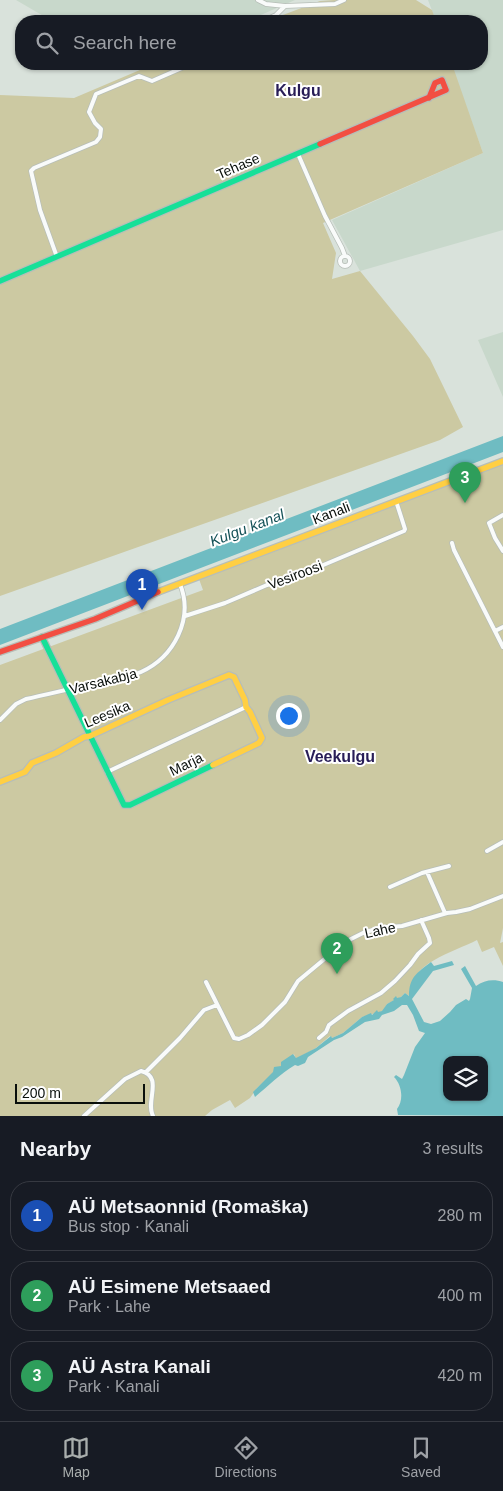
<!DOCTYPE html>
<html lang="en">
<head>
<meta charset="utf-8">
<style>
  :root { --surface:#171b24; --page:#20242c; --text:#f1f3f6; --muted:#9ea1a6; --line:#363941; --accent:#a9aead }
  body { margin:0; font-family:Helvetica,sans-serif; background:var(--page); color:var(--text) }
  .controls { position:absolute; right:15px; bottom:15px; display:grid; overflow:hidden; border-radius:10px; box-shadow:0 1px 4px #0004 }
  .controls button { width:45px; height:45px; display:grid; place-items:center; padding:0; border:0; border-bottom:1px solid var(--line); background:var(--surface); color:var(--text); font:25px sans-serif }
  .scale { position:absolute; left:15px; bottom:12px; width:130px; box-sizing:border-box; padding-left:5px; border:2px solid #090f0b; border-top:0; font-size:14px; line-height:18px; white-space:nowrap; color:#090f0b; -webkit-text-stroke:4px #fff; paint-order:stroke }
  .you { position:absolute; left:288px; top:715px; width:18px; height:18px; margin:-12px; border:4px solid #fff; border-radius:50%; background:#1a73e8; box-shadow:0 0 0 8px #1a73e833 }
  .badge { display:grid; place-items:center; width:32px; height:32px; border-radius:50%; background:var(--accent); color:#fff; font-size:16px; font-weight:700 }
  .pin { position:absolute; translate:-50% -41px; filter:drop-shadow(0 1px 2px #0008) }
  .pin::after { content:''; position:absolute; top:26px; width:18px; height:15px; background:inherit; clip-path:polygon(0 0,100% 0,50% 100%) }
  .list { margin:0; padding:0; list-style:none }
  h2 { display:flex; justify-content:space-between; align-items:center; height:65px; margin:0; padding:0 20px; font-size:21px }
  h2 small { font-size:16px; font-weight:400; color:var(--muted) }
  .list li { display:grid; grid-template-columns:32px 1fr auto; gap:15px; align-items:center; box-sizing:border-box; height:70px; margin:0 10px 10px; padding:0 10px; border:1px solid var(--line); border-radius:20px }
  .list b { display:block; font-size:19px; white-space:nowrap }
  .list p { margin:0; font-size:16px; white-space:nowrap; color:var(--muted) }
  .list em { font-size:16px; font-style:normal; color:var(--muted) }
  .icon { flex:none; width:28px; height:28px; fill:none; stroke:currentColor; stroke-width:2; stroke-linecap:round; stroke-linejoin:round }
  .map { position:relative; flex:none; width:503px; height:1116px; overflow:hidden }
  .search { position:absolute; background:var(--surface); box-shadow:0 1px 4px #0004; left:15px; right:15px; top:15px; height:55px; display:flex; align-items:center; gap:12px; box-sizing:border-box; padding:0 18px; border-radius:20px; color:var(--muted); font-size:19px }
  .sheet { height:305px; background:var(--surface) }
  nav { display:flex; justify-content:space-around; align-items:center; box-sizing:border-box; height:70px; border-top:1px solid var(--line); background:var(--surface); font-size:14px; color:var(--muted) }
  nav a { display:grid; justify-items:center; gap:2px }
  nav .on { color:var(--accent) }
  .map>svg:first-child { display:block }
</style>
</head>
<body>
<div class="map">
<svg width="503" height="1116" viewBox="0 0 503 1116">
  <rect width="100%" height="100%" fill="#d9e2db"/>
  <path fill="#c8d8cb" d="M16,0H295L247,21H52Z
    M428,0H503V230L360,271L332,220L483,153L451,64H482V21H436Z
    M503,332V397L478,340Z"/>
  <path fill="#ccc9a2" d="M334,0H416L432,10L436,21H267L320,1Z
    M154,64H452L483,153L323,223L336,253L332,279L360,271L413,336L430,359L463,427L440,440L0,596V95L74,98Z
    M503,463V929V928L500,943L503,942V966L494,947L482,952L477,940C452,953 410,962 409,996L405,993L401,997L387,1004L383,1011L362,1017L343,1033L332,1038L330,1036L316,1048L296,1059L294,1054L257,1088L250,1098L235,1108L230,1100L212,1110L205,1116H0V665L203,590L199,579Z"/>
  <path fill="#6fbcc2" fill-rule="evenodd" d="M503,436V452L0,645V629Z
    M452,961L454,965L433,971L412,999L424,1022L431,1024L440,1021L450,1012L456,1005L466,999L469,1001L470,999L472,988L461,969L465,966L476,986C484,980 494,979 503,982V1116L398,1115L397,1109C404,1100 402,1085 394,1077L396,1075L402,1079L404,1075L415,1047L425,1033L419,1031L413,1015L407,1005H402L394,1011L382,1015L379,1019L365,1022L342,1037L334,1040L308,1057L305,1063L298,1066L295,1065C280,1074 268,1086 255,1097L253,1092L273,1072L274,1067L281,1066V1062L293,1054L296,1058L316,1048L331,1036L332,1038L343,1033L362,1017L371,1013L372,1015L377,1010L378,1012L382,1011L387,1004L394,1000L393,999L396,996L397,998L401,997L405,993L409,996C409,977 417,973 431,962L434,966ZM447,1060H484V1097H447Z"/>
  <g fill="none" stroke-linecap="round" stroke-linejoin="round">
    <g stroke="#b7beb8" stroke-width="5.5">
      <path id="street" d="M258,0L266,4L285,6
        M263,21L276,15L285,6L335,4L344,0
        M298,154L325,216L342,248L345,256
        M340 261a5 5 0 1 1 10 0a5 5 0 1 1-10 0Z
        M57,257L40,210L31,171L34,168L96,142L100,137L101,129L95,123L89,112L96,94L139,76L152,81L191,64
        M503,515L489,523L495,538L503,551
        M452,543L454,550L503,647
        M185,616L225,603L267,585L302,574L404,531L405,529L396,501
        M495,631L503,627
        M0,720L16,704L26,699C49,694 73,688 97,683C111,680 127,678 141,672C174,657 194,619 180,584
        M107,772L246,707
        M487,851L503,842
        M427,872L445,913
        M390,887L422,873L449,866
        M206,982L234,1038L239,1039L248,1035L262,1025L285,1002L298,981L345,942L363,933L379,928L402,926L447,913L456,912L470,909L503,896
        M319,1038L326,1032L329,1025L348,1011L381,993L395,981L410,965L418,954L430,943L429,938L421,920
        M146,1072L180,1038L204,1010L217,1005
        M84,1116L125,1079L141,1071C164,1077 145,1101 153,1116"/>
    </g>
    <g stroke="#b7beb8" stroke-width="8">
      <path id="fast" d="M0,281L320,144
        M42,637L124,805H130L213,765"/>
    </g>
    <g stroke="#b7beb8" stroke-width="8">
      <path id="slow" d="M158,592L503,461
        M0,782L25,772L32,763L56,753L84,737L90,736L168,700L229,675L234,677L245,700L246,707L250,712L262,738L259,743L213,765"/>
    </g>
    <g stroke="#b7beb8" stroke-width="8">
      <path id="jam" d="M320,144L446,90L442,80L435,83L429,98
        M0,652L95,619L158,592"/>
    </g>
    <use href="#street" stroke="#f9fbfa" stroke-width="4"/>
    <use href="#fast" stroke="#16e098" stroke-width="5.5"/>
    <use href="#slow" stroke="#ffcf43" stroke-width="5.5"/>
    <use href="#jam" stroke="#f24e42" stroke-width="5.5"/>
  </g>
  <g text-anchor="middle" stroke-width="4" stroke-linejoin="round" paint-order="stroke">
    <g font-size="14" fill="#090f0b" stroke="#fff">
      <text transform="translate(238 166) rotate(-23)" y="5">Tehase</text>
      <text transform="translate(331 513) rotate(-21)" y="5">Kanali</text>
      <text transform="translate(295 575) rotate(-21)" y="5">Vesiroosi</text>
      <text transform="translate(103 681) rotate(-14)" y="5">Varsakabja</text>
      <text transform="translate(107 714) rotate(-23)" y="5">Leesika</text>
      <text transform="translate(186 764) rotate(-26)" y="5">Marja</text>
      <text transform="translate(380 930) rotate(-12)" y="5">Lahe</text>
    </g>
    <g font-size="15" font-style="italic" fill="#155258" stroke="#fff">
      <text transform="translate(247 528) rotate(-21)" y="5">Kulgu kanal</text>
    </g>
    <g font-size="16" font-weight="bold" fill="#281d57" stroke="#fff">
      <text x="298" y="96">Kulgu</text>
      <text x="340" y="762">Veekulgu</text>
    </g>
  </g>
</svg>
<div class="controls">
<button><svg class="icon" aria-label="layers" viewBox="0 0 24 24"><path d="M12 4l9 5-9 5-9-5zM3 14l9 5 9-5"/></svg></button>
</div>
<div class="scale">200 m</div>
<div class="you"></div>
<div class="pin badge" style="left:142px;top:610px;background:#1a4fb4">1</div>
<div class="pin badge" style="left:337px;top:974px;background:#2e9e5b">2</div>
<div class="pin badge" style="left:465px;top:503px;background:#2e9e5b">3</div>
<div class="search"><svg class="icon" aria-label="search" viewBox="0 0 24 24"><circle cx="10" cy="10" r="6"/><path d="M15 15l6 6"/></svg>Search here</div>
</div>
<section class="sheet">
<h2>Nearby<small>3 results</small></h2>
<ul class="list">
<li><span class="badge" style="background:#1a4fb4">1</span><div><b>AÜ Metsaonnid (Romaška)</b><p>Bus stop · Kanali</p></div><em>280 m</em></li>
<li><span class="badge" style="background:#2e9e5b">2</span><div><b>AÜ Esimene Metsaaed</b><p>Park · Lahe</p></div><em>400 m</em></li>
<li><span class="badge" style="background:#2e9e5b">3</span><div><b>AÜ Astra Kanali</b><p>Park · Kanali</p></div><em>420 m</em></li>
</ul>
</section>
<nav>
<a class="on"><svg class="icon" aria-label="map" viewBox="0 0 24 24"><path d="M3 6l6-2 6 2 6-2v14l-6 2-6-2-6 2zM9 4v14M15 6v14"/></svg>Map</a>
<a><svg class="icon" aria-label="directions" viewBox="0 0 24 24"><path d="M12 3l9 9-9 9-9-9zM9 14v-3h6M13 9l2 2-2 2"/></svg>Directions</a>
<a><svg class="icon" aria-label="saved" viewBox="0 0 24 24"><path d="M7 4h10v16l-5-4-5 4z"/></svg>Saved</a>
</nav>
</body>
</html>
